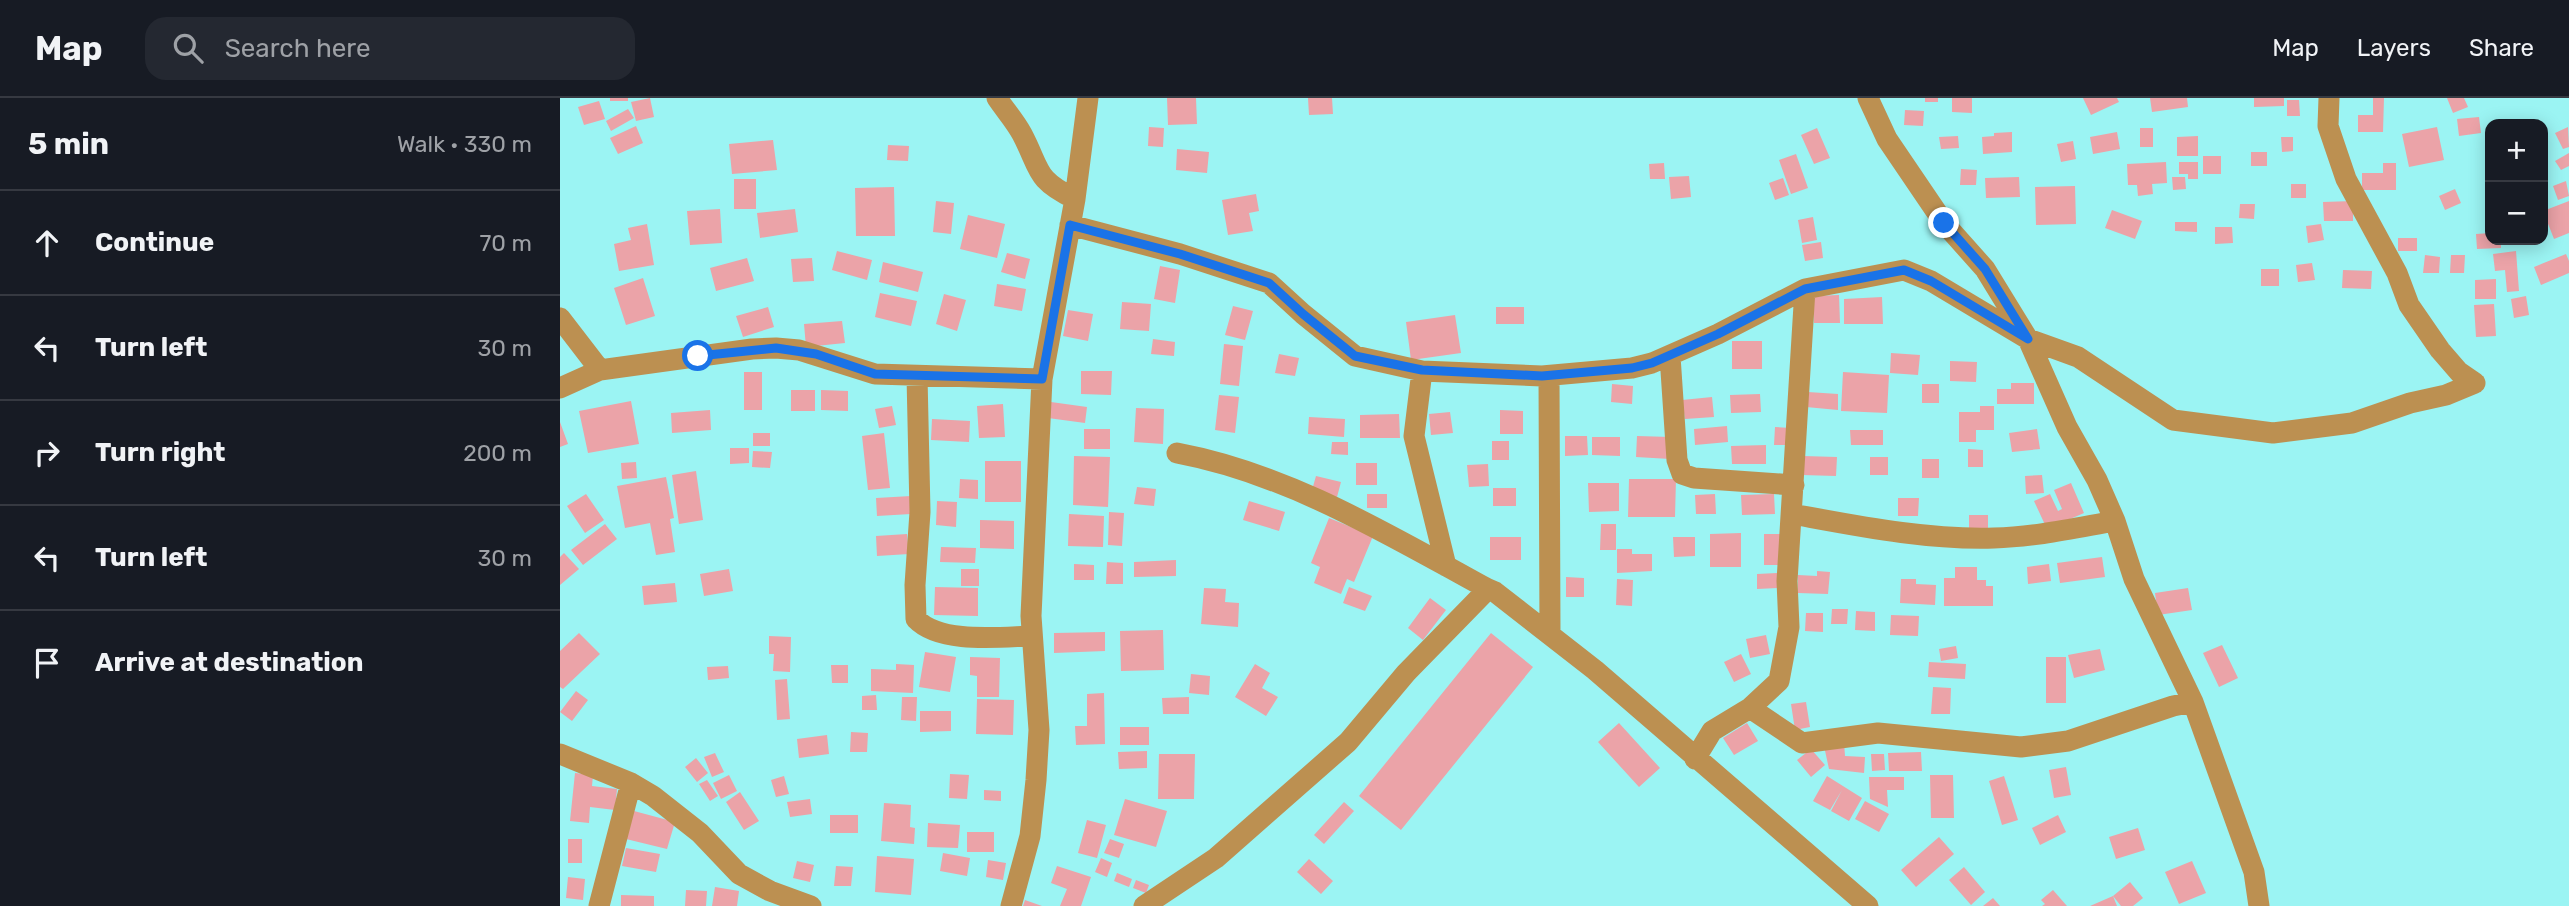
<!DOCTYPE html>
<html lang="en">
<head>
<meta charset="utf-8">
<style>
  :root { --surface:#171b24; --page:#242831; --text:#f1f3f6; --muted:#9ea1a6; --line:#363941 }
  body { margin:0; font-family:Rubik,sans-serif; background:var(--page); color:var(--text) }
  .controls { position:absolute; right:21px; top:21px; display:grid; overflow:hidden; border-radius:14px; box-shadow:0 4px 18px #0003 }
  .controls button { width:63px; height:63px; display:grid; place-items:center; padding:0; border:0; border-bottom:2px solid var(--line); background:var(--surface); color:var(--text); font:35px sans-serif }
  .stop { position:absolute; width:21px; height:21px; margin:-16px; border:5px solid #1a73e8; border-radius:50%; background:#fff }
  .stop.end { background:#1a73e8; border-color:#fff; box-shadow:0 2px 7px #0008 }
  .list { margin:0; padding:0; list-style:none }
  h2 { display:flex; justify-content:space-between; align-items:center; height:91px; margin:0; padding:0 28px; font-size:30px }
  h2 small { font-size:23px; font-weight:400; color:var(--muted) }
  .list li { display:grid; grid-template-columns:46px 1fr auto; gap:21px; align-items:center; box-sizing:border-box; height:105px; padding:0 28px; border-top:2px solid var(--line) }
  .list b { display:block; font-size:26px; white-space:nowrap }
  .list em { font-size:23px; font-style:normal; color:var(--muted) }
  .icon { flex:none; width:38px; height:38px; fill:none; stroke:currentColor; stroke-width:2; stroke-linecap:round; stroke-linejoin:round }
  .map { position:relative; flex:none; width:2009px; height:808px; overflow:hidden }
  header { display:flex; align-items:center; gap:42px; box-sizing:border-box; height:98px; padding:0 35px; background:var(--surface); border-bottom:2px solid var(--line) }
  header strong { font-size:33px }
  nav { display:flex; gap:38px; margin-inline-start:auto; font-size:24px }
  .search { width:490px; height:63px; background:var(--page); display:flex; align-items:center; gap:18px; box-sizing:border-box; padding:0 24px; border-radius:21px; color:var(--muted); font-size:26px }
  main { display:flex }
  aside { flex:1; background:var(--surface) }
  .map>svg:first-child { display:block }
</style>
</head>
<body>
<header>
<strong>Map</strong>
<div class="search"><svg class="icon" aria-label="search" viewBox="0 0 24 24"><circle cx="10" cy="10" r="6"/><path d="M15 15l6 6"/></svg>Search here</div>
<nav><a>Map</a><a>Layers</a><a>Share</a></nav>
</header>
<main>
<aside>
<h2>5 min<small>Walk · 330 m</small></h2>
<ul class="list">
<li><svg class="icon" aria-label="ahead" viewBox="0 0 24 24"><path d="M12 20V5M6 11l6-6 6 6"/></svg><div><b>Continue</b></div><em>70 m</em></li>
<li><svg class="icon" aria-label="left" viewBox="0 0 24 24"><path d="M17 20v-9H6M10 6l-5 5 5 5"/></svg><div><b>Turn left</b></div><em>30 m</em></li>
<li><svg class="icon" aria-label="right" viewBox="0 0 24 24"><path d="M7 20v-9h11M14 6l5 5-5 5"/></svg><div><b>Turn right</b></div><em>200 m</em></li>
<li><svg class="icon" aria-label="left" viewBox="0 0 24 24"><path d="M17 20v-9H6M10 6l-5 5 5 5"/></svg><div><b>Turn left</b></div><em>30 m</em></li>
<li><svg class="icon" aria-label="arrive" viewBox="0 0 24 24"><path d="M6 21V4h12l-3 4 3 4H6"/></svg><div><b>Arrive at destination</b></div></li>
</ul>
</aside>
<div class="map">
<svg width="2009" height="808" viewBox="0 0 2009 808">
  <rect width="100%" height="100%" fill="#9bf4f3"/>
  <path fill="#eba3a8" d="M50,0H68V3H50Z
    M90,0L94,19L76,23L71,4Z
    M607,0H636L637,26L608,27Z
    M748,0H772L773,16L749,17Z
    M1365,0H1378V4H1365Z
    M1392,0H1412V15L1392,14Z
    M1523,0H1557L1559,4L1531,17Z
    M1590,0H1627L1628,9L1592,14Z
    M1694,0H1724V8L1694,9Z
    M1813,0H1824L1823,34H1798V17H1813Z
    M1887,0H1904L1908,9L1893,15Z
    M1727,2H1739L1740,18H1727Z
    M39,3L45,21L24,27L18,9Z
    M68,11L74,20L51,33L46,23Z
    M1345,12L1364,13L1363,28L1344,27Z
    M1919,19L1921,35L1899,38L1897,21Z
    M76,28L83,45L58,56L50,40Z
    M589,29L604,30L603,49L588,48Z
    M1877,29L1884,62L1849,69L1842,36Z
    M2008,29L2009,49L2003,51L1995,35Z
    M1257,30L1270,60L1254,66L1241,37Z
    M1580,30H1593V49H1580Z
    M1452,34V54L1423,56L1422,39L1434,38V35Z
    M1557,34L1560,51L1533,56L1530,39Z
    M1398,38L1399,50L1381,51L1379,39Z
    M1638,38V58H1617V39Z
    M1721,39H1733V53L1722,54Z
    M213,42L217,72L172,76L169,46Z
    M1513,43L1516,61L1501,64L1497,46Z
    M328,47L349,48L348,63L327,62Z
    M617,51L649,54L647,75L616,72Z
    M1691,54H1707V68H1691Z
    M2009,55V68L2001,72L1995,63Z
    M1236,56L1248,90L1231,96L1219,62Z
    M1643,58H1661V76H1643Z
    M1606,64L1607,85L1592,86L1593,96L1578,98L1577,87H1568L1567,66Z
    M1619,64H1638V81H1628V76H1619Z
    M1104,65L1105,81H1090L1089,66Z
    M1823,65H1836V92H1802V75H1823Z
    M1401,71L1417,72L1416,87H1400Z
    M1129,78L1131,99L1111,101L1109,79Z
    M1459,79L1460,99L1426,100L1425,80Z
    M1612,79H1625L1626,91L1613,92Z
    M1223,80L1229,97L1215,102L1209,85Z
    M174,81H196V111H174Z
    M2006,83L2009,98L1998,102L1993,88Z
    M1731,86H1746V100H1731Z
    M1515,88L1516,126L1476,127L1475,89Z
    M334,89L335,138H296L295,90Z
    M1895,91L1901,105L1885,112L1879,98Z
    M696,96L699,113L689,115L693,133L668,137L662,102Z
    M376,103L394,105L391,136L373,134Z
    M1793,103V123H1764L1763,104Z
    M2009,103V135L1994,141L1983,113Z
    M1680,106H1695L1694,121L1679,120Z
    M160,111L162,145L130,147L127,113Z
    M235,111L238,134L200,140L197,115Z
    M1552,112L1582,123L1575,141L1545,130Z
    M408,117L445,126L437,160L400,151Z
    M1253,119L1257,142L1242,145L1238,122Z
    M1615,124H1637V134L1615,133Z
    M87,126L94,167L59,173L54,146L71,142L68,130Z
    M1761,126L1764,142L1748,145L1746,128Z
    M1655,129H1672L1673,145L1655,146Z
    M1930,135V142H1941V150L1917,151L1916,136Z
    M1838,140H1857V153H1838Z
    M1261,144L1263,160L1245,163L1242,147Z
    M277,153L312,162L307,182L272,172Z
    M1956,153L1959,193L1947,194L1945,172L1935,173L1933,156Z
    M447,155L470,161L465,181L441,174Z
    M2006,156L2009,163V175L1981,187L1974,169Z
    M1865,157L1880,159L1879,175H1863Z
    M1891,157H1905L1904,175H1890Z
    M187,160L194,183L156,193L150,170Z
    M252,160L254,183L233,184L231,161Z
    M323,164L363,174L358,194L319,184Z
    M1752,165L1755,182L1738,184L1736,167Z
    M600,168L620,172L615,205L594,201Z
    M1701,171H1719V188H1701Z
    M1783,172L1812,173L1811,191L1782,190Z
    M83,180L95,218L66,227L54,190Z
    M1936,181V201H1915V182Z
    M437,186L466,191L462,213L434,208Z
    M320,195L357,203L351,228L315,219Z
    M384,196L406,202L397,233L376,226Z
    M1279,197L1280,225H1254L1253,198Z
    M1966,198L1969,217L1954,220L1951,201Z
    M1322,199L1323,226H1284V201Z
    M562,204L591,206L589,233L560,231Z
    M1934,206L1936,238L1916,239L1914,207Z
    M673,208L693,213L685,242L665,237Z
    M208,209L214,229L183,239L176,218Z
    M936,209H964V226H936Z
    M508,212L533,216L528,243L503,238Z
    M895,217L901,255L851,262L846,224Z
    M282,223L285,245L246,249L244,226Z
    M593,241L615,244L614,258L591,256Z
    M1172,243H1202V271H1172Z
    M664,246L683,248L679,288L660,286Z
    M1331,255L1360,257L1358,277L1330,275Z
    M719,256L739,260L735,278L715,275Z
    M1390,263L1417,264L1416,284L1390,283Z
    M521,273H552L551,297L521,296Z
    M184,274H202V312H184Z
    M1283,274L1329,277L1327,315L1281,313Z
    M1451,285H1474V306H1437V291H1451Z
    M1052,286L1073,288L1072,306L1051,304Z
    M1362,286H1379V305H1362Z
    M231,292H255V313H231Z
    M261,292L288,293V313L261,312Z
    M1248,294L1278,296V312L1246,309Z
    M1200,296L1201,314L1171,315L1170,297Z
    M659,297L679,299L675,335L655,332Z
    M1152,299L1154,319L1125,321L1122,302Z
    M71,303L79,346L28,355L19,313Z
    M491,304L527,309L525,325L488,320Z
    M443,306L445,339L419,340L417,308Z
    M332,308L336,327L319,330L315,311Z
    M1420,308H1434V332H1416V344H1399V314H1420Z
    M576,310L604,311L603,346L574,344Z
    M150,312L151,332L112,335L111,315Z
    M940,312L963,313V336H940Z
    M890,314L893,335L871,337L869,316Z
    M839,316L840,340H800V317Z
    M749,319L785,321L784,339L748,336Z
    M372,321L410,323L409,344L371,342Z
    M0,324L8,346L0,349Z
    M1167,328L1168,344L1135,347L1134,331Z
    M1215,329L1231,330V347H1214Z
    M524,331H550V351H524Z
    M1477,331L1480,351L1452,354L1449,335Z
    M1290,332H1323V347H1291Z
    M193,335H210V348H193Z
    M324,335L330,390L308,392L302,338Z
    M1005,338H1027L1028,357L1005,358Z
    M1077,338L1111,339L1110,361L1076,359Z
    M1032,339H1060V358L1032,357Z
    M932,343H949V362H932Z
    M772,344H788V357L771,356Z
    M1206,347V366H1172L1171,348Z
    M170,350H189V365L170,366Z
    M1408,351L1423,352V369H1408Z
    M193,353L212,354L210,370L192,369Z
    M514,358L550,359L548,409L513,407Z
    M1243,358L1277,359L1276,378L1242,377Z
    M1310,359H1328V377H1310Z
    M1362,361H1379V380H1362Z
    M425,363H461V404H425Z
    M76,364L77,380L62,381L61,365Z
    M796,365H817V387H796Z
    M928,366L929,388L909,389L907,367Z
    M136,373L143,422L119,426L112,377Z
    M1482,377L1484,395L1466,396L1465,378Z
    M756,378L781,384L777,399L752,392Z
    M106,379L114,420L110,421L115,454L96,457L90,425L65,430L57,388Z
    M400,381L418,382V401L399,400Z
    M1069,381H1116L1115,419H1068Z
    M1028,385H1059V413L1029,414Z
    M1511,385L1524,415L1487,431L1474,403L1490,396L1498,413L1502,411L1494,392Z
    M577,389L596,391L594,408L574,406Z
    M933,390H956V408H933Z
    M26,396L44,422L25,435L7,408Z
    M807,396H827V410H807Z
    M1155,396L1156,416H1136L1135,397Z
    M1214,396L1215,416L1182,417L1181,397Z
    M351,398V416L317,418L316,400Z
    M1338,400H1359L1358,418H1338Z
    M377,403L397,404L396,429L376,427Z
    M689,403L725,414L719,433L683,422Z
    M549,414L564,415L562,448L548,447Z
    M509,416L544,418L543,449L508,448Z
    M1409,417H1428V435H1409Z
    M769,420L813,438L794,484L787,481L781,496L754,485L760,469L751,465Z
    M420,422L454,423V451L420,450Z
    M45,426L57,441L23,467L11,452Z
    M1041,426H1056V452H1040Z
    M1181,435V469H1150V436Z
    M347,436L349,456L317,458L316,438Z
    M1204,436H1221L1222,467H1204Z
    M930,439H961V462H930Z
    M1113,439H1135V458L1114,459Z
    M381,449L416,450L415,465L380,464Z
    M1057,451H1072V456H1092V473L1057,475Z
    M4,455L19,471L0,487V459Z
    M1542,459L1545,479L1500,485L1497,465Z
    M616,462V478L574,479V464Z
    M547,464L563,465V486H546Z
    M514,466L534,467V482H514Z
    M1489,466L1491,483L1468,486L1467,469Z
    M1395,469H1417V482H1426V488H1433V508H1384V480H1395Z
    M169,471L173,493L144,498L140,476Z
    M401,471H419V488H401Z
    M1257,473L1270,474L1268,496L1238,495V477L1257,478Z
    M1217,475L1218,490L1197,491V476Z
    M1006,479L1024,480V499H1006Z
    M1057,481L1073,482L1072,508L1056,507Z
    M1341,481H1356V486L1376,487L1375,507L1340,505Z
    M115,485L117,504L84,507L82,488Z
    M375,489L418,490V518L374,517Z
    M789,489L812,498L805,513L783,505Z
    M644,490L666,491L665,504L679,505L678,529L641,526Z
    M1628,490L1632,512L1598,517L1595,495Z
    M870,500L886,512L863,542L848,530Z
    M1272,511H1288L1287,526H1271Z
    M1296,513L1315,514V533L1295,532Z
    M1246,515H1263V534L1245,533Z
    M1331,517L1359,518L1358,538L1330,537Z
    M603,532L604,572L561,573L560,533Z
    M545,534V553L494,555V535Z
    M19,535L40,556L3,591L0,589V553Z
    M931,535L973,569L841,732L799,698Z
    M1206,537L1210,556L1190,560L1186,541Z
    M209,538L231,539L230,574L213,573L214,556H209Z
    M1662,547L1678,580L1659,589L1643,555Z
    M1396,548L1398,560L1381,563L1379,551Z
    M1540,551L1545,572L1514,580L1508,557Z
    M365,554L396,559L390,594L359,589Z
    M1181,556L1191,576L1174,584L1164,564Z
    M410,559L440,560L439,599H417V578L410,577Z
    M1486,559H1506V605H1486Z
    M1369,564L1406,566L1405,581L1368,579Z
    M336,566L354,567L353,595L311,593V571L336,572Z
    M695,566L710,575L702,590L718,599L706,618L675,599Z
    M271,567H288V585H272Z
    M168,568L169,580L148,582L147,569Z
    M631,576L650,578L649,597L629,595Z
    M227,581L230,621L217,622L215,582Z
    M1373,589L1391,590L1390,616H1371Z
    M16,593L28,602L12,623L0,614Z
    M544,595L545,646L516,647L515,628H527V596Z
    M316,597L317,612H302V598Z
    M342,599H357L356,623L341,622Z
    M629,599V616H603L602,600Z
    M417,601L454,602L453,637L416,636Z
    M1246,604L1250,629L1235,632L1231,606Z
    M360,613H391V633L360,634Z
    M1059,625L1100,670L1079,689L1038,644Z
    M1187,625L1198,643L1174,657L1163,640Z
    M560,629H589V647H560Z
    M291,634L308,635L307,654H290Z
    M267,637L269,656L239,660L237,641Z
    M1284,644L1285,658L1305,659L1304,675L1269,671L1264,648Z
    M1251,651L1265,667L1251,679L1237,662Z
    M587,653V670L559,671L558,654Z
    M1361,654L1362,673H1329L1328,655Z
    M155,655L164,674L152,679L144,659Z
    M599,656H635L634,701H598Z
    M1311,656H1324L1325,672L1312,673Z
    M136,660L148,675L137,684L125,669Z
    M1506,669L1511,697L1494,700L1489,672Z
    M15,675L33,677L32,688L57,691L55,712L30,709L29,725L10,723Z
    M390,676L409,677L407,701L389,700Z
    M169,677L177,693L161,701L153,685Z
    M1370,677H1393L1394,720H1371Z
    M224,678L229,696L216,699L211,682Z
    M1267,678L1302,700L1289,723L1271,713L1282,692L1270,712L1253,703Z
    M1444,678L1458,722L1442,727L1429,683Z
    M1309,679H1344V692H1327L1328,709L1310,701Z
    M147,682L158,698L150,703L139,686Z
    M424,692L441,693V703L424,702Z
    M180,694L199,723L184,732L166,704Z
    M250,701L252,716L230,719L227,704Z
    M565,701L607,713L596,749L554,737Z
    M1305,703L1329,716L1319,734L1295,721Z
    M784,704L794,713L764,746L754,737Z
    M324,705L351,707L350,729L355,730L354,746L321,743Z
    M74,713L115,724L107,751L66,741Z
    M270,717H298V735H270Z
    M1498,717L1506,734L1480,747L1472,730Z
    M527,722L546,727L537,760L518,755Z
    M368,725L400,727L398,750L367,749Z
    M1578,730L1585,752L1556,761L1549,739Z
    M407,734H434V754H407Z
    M1379,739L1394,756L1356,789L1341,772Z
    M8,741H22V765H8Z
    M550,741L564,746L559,760L544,755Z
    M66,750L100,756L96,774L62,768Z
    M383,755L410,760L407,778L380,773Z
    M317,758L354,761L351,797L315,794Z
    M541,760L552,765L547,779L535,774Z
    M749,761L773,783L761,796L737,774Z
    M428,762L446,765L443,782L426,779Z
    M237,763L254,767L250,784L233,780Z
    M1632,763L1646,795L1619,806L1605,774Z
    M276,768L293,769L291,788H274Z
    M497,768L531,779L521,808H500L507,791L491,785Z
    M1404,769L1425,794L1411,807L1389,782Z
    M557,775L572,781L569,789L554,783Z
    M8,779L25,781L23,802L6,800Z
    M576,782L589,787L586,795L573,790Z
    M1570,784L1583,800L1573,808H1561L1553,798L1557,808H1530L1553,798Z
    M155,789L179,793L177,808H152Z
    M126,792L147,793L146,808H125Z
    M1493,792L1507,808H1482L1485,806L1481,802Z
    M61,797L94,798V808H61Z
    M1433,800L1440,808H1423Z
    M465,802L482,808H463Z"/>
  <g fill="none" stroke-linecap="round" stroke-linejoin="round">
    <path stroke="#bc9051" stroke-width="21" d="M437,0C445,12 455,23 462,36C481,72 474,81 515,101
      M1308,0L1327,41L1384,125L1425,171L1468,241L1507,329L1537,382L1555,423L1574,481L1633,604L1694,774L1699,808
      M1769,0L1768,28L1786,81L1837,175L1849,207L1880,252L1899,274L1915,285
      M510,127L620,156L709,185L743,216L795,258L862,273L982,278L1072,270L1092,265L1158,236L1245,191L1344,172L1371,183L1468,241L1518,259L1613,322L1713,335L1792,325L1850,305L1886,297L1915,285
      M0,220L40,272L192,251L216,250L239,252L315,276L482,281
      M1110,258L1117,362L1122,376L1134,380L1234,387
      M862,273L854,338L886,468
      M357,278L360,414L355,487L356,521C380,546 439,539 471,538
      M989,278L990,536
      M0,290L40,272
      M617,355C729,376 829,437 928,491
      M1232,416C1298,428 1366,442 1434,440C1475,439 1515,430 1555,423
      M1190,610L1242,645L1318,635L1461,649L1508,643L1613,608L1633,604
      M0,656L71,685L93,698L140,735L179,776L210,793L251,808
      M1135,661L1152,633L1190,610L1219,583L1229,529L1227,483L1245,191
      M39,808L71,685
      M451,808L470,738L476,682L479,632L471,518L482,281L515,101L528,0
      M584,808L656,760L788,644L846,575L928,491L935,494L1035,572L1308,808"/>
  </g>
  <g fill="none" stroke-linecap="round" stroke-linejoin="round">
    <path stroke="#1a73e8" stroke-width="9" d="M138,258L216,250L256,256L315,276L482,281L510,127L620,156L709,185L743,216L795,258L862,272L982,278L1072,270L1092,265L1158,236L1245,191L1344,172L1371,183L1468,241L1425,171L1384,125"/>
  </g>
</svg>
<div class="controls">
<button>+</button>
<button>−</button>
</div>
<div class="stop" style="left:138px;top:258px"></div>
<div class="stop end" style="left:1384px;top:125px"></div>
</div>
</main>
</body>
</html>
